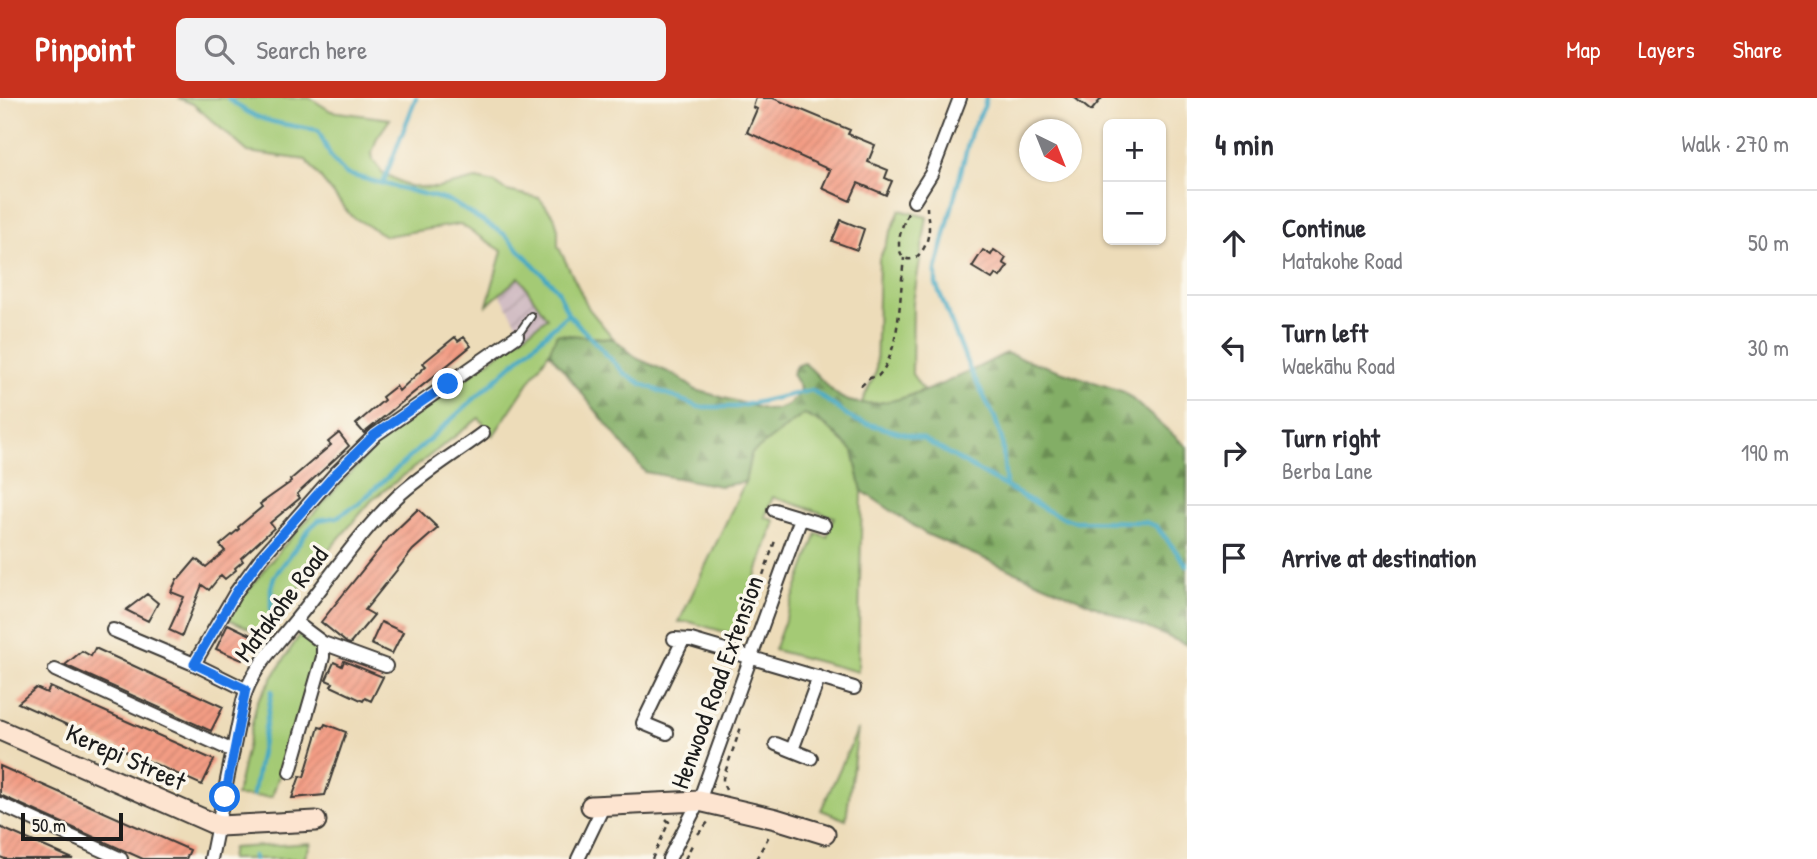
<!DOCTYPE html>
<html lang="en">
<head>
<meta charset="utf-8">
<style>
  :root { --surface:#fff; --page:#f2f2f3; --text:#2b2b33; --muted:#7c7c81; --line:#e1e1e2; --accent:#c8321e }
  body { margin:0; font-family:"Patrick Hand",sans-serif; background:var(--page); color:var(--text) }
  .controls { position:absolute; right:21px; top:21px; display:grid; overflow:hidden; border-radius:10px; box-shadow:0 2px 5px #0004 }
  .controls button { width:63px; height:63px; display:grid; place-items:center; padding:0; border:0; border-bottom:2px solid var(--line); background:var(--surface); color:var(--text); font:35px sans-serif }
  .compass { position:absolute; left:1019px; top:21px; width:63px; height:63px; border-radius:50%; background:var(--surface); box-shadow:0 2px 5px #0004; rotate:137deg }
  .scale { position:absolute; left:21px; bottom:18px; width:102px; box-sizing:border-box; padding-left:7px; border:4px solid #1c1c1c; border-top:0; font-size:19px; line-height:24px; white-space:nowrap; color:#1c1c1c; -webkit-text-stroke:5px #fbf7ec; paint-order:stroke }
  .stop { position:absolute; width:21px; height:21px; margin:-16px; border:5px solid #1a73e8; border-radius:50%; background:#fff }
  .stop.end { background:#1a73e8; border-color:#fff; box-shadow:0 2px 7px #0008 }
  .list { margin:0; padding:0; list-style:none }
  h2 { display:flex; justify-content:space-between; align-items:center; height:91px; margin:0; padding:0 28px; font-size:30px }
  h2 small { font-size:23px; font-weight:400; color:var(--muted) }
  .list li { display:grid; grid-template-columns:46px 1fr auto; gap:21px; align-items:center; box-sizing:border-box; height:105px; padding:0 28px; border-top:2px solid var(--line) }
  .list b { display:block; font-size:26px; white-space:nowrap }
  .list p { margin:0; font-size:23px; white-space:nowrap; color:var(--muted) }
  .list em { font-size:23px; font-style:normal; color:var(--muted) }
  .icon { flex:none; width:38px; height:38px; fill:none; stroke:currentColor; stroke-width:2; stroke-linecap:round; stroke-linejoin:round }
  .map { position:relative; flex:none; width:1187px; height:761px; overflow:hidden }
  header { display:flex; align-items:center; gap:42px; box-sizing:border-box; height:98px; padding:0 35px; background:var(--accent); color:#fff }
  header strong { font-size:33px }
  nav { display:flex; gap:38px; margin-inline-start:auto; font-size:24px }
  .search { width:490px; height:63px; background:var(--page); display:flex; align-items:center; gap:18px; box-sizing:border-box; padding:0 24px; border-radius:10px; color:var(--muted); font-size:26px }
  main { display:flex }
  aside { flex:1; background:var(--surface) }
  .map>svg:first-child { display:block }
</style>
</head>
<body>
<header>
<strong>Pinpoint</strong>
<div class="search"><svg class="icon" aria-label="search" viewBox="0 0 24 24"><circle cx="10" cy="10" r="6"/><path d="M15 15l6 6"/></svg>Search here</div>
<nav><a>Map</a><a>Layers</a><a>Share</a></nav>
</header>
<main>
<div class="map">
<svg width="1187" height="761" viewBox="0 0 1187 761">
  <defs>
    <pattern id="industrial-furrows" width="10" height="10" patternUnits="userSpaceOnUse" patternTransform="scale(1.75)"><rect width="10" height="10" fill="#d2bec4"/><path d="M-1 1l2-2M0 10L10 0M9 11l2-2" fill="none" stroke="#b4a3a8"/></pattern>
    <pattern id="forest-firs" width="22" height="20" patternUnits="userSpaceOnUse" patternTransform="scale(1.75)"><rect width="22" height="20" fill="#83ae66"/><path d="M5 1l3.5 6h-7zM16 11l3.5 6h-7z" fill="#6a8d53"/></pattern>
    <pattern id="building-hatch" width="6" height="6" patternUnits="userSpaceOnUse" patternTransform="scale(1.75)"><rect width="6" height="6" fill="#f39c84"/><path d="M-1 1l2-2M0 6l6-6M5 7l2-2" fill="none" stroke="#d08671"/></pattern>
  </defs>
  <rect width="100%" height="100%" fill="#fbf7ec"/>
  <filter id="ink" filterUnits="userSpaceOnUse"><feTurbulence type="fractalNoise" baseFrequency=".0143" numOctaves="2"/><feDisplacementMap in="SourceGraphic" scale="14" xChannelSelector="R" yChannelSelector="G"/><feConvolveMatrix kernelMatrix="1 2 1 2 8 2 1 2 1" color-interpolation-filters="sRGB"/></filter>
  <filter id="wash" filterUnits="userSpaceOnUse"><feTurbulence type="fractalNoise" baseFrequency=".00686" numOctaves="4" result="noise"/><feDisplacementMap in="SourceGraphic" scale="28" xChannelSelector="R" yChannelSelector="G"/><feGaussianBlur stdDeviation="1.57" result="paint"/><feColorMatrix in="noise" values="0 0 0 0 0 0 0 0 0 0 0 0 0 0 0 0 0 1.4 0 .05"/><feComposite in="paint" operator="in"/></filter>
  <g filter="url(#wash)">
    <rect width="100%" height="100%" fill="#eddcb9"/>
    <path fill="url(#industrial-furrows)" d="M519,179L547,220L520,241L515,234L518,227L500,196Z"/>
    <path fill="#a4ca74" stroke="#607348" stroke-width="2" d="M178,0H310L331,13L390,21L377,40L372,55L373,62L383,75L410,89L438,90L476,81L495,85L507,93L539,100L554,118L558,131V148L589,211L614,241L557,236L549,254L493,338L479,320L373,401L316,467L266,538L226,520L280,452L378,345L547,220L519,179L487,207L502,153L460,126L386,138L351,118L306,62L248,54L193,6Z
      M900,112L927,119L913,205L912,276L923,292L891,305L861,306L876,274L879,162Z
      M803,316L826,328L853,353L862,393L858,574L774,552L817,435L827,439L834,419L773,399L765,419L775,423L735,537L690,524H679L745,384L751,356Z
      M302,533L316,548L313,572L272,699L236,698L257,604Z
      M858,631L846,722L821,712Z
      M311,745L304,761H230L232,750Z"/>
    <path fill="url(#forest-firs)" stroke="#506541" stroke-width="2" d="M557,236L614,241L638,261L675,277L696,292L767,312L777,311L788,307L798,297L800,290L792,276L796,268L804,265C818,275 830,295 844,301C884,320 969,274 1006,255L1124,294L1187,349V547L926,436L862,393L853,353L826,328L804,316L751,356L745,384L720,388L645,374L549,254Z"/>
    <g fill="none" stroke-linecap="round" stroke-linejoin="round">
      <path stroke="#42a8c2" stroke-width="4.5" d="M228,0C256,25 282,26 318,32L332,61L346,76L450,103L504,136L557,191L568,216L624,275L642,286L699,309H736L812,292L854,322L923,341L1052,415L1073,423L1145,424L1156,428L1187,467
        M986,0L984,9L971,34L936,172V186L970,272L995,320L1002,342L1006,388
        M383,85L416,0
        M271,518V490L274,479L311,429L319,422L337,419L359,405L568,216
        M253,697L272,593
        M253,758L254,761"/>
    </g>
    <g id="blocks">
      <path fill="url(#building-hatch)" d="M756,0H773L850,32L848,36L875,47L868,64L888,72L885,80L892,83L886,97L858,85L850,103L822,90L830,72L747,34L757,11L753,9Z
        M1075,0H1102L1091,13Z
        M841,122L864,131L857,152L832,143Z
        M983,152L991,157L994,152L1006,160L1003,165L1008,168L1000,179L996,176L992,181L972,169Z
        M455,239L458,243L464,239L471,248L364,335L356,326L384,302L382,299L396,288L399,293L426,268L423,265Z
        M339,335L349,348L297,396L300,400L270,425L274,430L241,460L243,463L235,470L236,472L225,481L221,477L209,492L202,487L182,538L169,532L184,499L171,494L177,481H179L196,461L206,469L225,453L220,447L239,431L238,429L262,409L260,406L291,384L290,382L331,347L328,344Z
        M418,411L438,430L413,452L365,512L374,517L350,546L347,545L321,524L389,439Z
        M147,496L158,505L148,523L126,512Z
        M381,524L403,534L392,556L371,546Z
        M228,526L257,540L242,562L216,551Z
        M95,550L223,609L211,633L65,567L82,553L91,558Z
        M344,563L383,579L371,603L365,600L363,603L331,588L333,585L326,582L334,564L342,568Z
        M50,589L214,662L202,687L18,605L36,590L47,595Z
        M325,626L346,634L325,697L292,700L300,678L304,679L319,629L323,630Z
        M0,668L190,752L186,761H143L0,697Z
        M0,729L11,734L73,761H5L0,759Z"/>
    </g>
  </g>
  <g filter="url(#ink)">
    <use href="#blocks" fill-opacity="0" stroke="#3b3934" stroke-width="2"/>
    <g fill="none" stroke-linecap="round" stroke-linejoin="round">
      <g stroke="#3b3934" stroke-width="10">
        <path id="lane" d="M517,238L531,218"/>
      </g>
      <g stroke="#3b3934" stroke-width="16">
        <path id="street" d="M914,103L931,76L960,0
          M774,412L824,427
          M295,524L323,545L386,568
          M113,532L194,566L245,591
          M674,541L691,542L854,590
          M194,566L236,494L261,460L335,376L375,337L517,238
          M55,572L233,653
          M667,635L643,625L683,542
          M776,646L811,660
          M792,652L819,579
          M290,674L323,559V545
          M0,706L121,761
          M211,761L243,603C250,573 276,547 295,523C329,482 358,436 397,399C423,375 455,356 483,335
          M578,761L604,707
          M669,761L699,703L801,420"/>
      </g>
      <g stroke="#3b3934" stroke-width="23">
        <path id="secondary" d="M0,632L219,728L316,723
          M591,708L699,703L776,721L825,736"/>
      </g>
      <path stroke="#3b3934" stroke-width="2.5" stroke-dasharray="5 5" stroke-linecap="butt" d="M908,115C880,172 926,175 929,131C929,124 927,116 927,109
        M861,288L870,280L878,278C901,256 900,190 904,160
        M740,543L776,440
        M686,687L695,672L731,566
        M726,692L723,685V680L741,629
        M698,736L709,723
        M652,761L669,724L666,721
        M685,761L693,745
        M756,761L769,738"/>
      <use href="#lane" stroke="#fff" stroke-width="6"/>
      <use href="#street" stroke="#fff" stroke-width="12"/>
      <use href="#secondary" stroke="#fde4d0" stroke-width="19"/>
    </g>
  </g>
  <g fill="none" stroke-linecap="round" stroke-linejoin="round" filter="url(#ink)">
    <path stroke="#1a73e8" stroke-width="9" d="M225,699L246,591L194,566L236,494L261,460L335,376L374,337L448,286"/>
  </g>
  <g text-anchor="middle" stroke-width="7" stroke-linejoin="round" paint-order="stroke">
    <g font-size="26" fill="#1c1c1c" stroke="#fbf7ec">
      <text transform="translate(281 506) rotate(-53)" y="9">Matakohe Road</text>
      <text transform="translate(717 584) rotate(-70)" y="9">Henwood Road Extension</text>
      <text transform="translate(126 659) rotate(24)" y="9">Kerepi Street</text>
    </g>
  </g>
</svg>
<div class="controls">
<button>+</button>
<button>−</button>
</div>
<svg class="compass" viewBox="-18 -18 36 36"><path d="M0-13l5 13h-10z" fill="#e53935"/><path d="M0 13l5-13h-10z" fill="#7c7c81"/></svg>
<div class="scale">50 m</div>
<div class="stop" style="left:225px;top:699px"></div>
<div class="stop end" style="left:448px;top:286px"></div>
</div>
<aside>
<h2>4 min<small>Walk · 270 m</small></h2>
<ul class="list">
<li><svg class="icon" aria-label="ahead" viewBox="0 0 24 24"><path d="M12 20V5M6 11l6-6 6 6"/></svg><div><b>Continue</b><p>Matakohe Road</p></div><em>50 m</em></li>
<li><svg class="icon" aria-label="left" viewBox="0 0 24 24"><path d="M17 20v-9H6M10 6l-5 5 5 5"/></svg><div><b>Turn left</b><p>Waekāhu Road</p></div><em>30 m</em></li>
<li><svg class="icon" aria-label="right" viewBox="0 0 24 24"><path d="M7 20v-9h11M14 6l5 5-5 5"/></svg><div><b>Turn right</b><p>Berba Lane</p></div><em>190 m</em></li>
<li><svg class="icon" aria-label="arrive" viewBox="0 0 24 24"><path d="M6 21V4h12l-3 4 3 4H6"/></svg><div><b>Arrive at destination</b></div></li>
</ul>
</aside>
</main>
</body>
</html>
